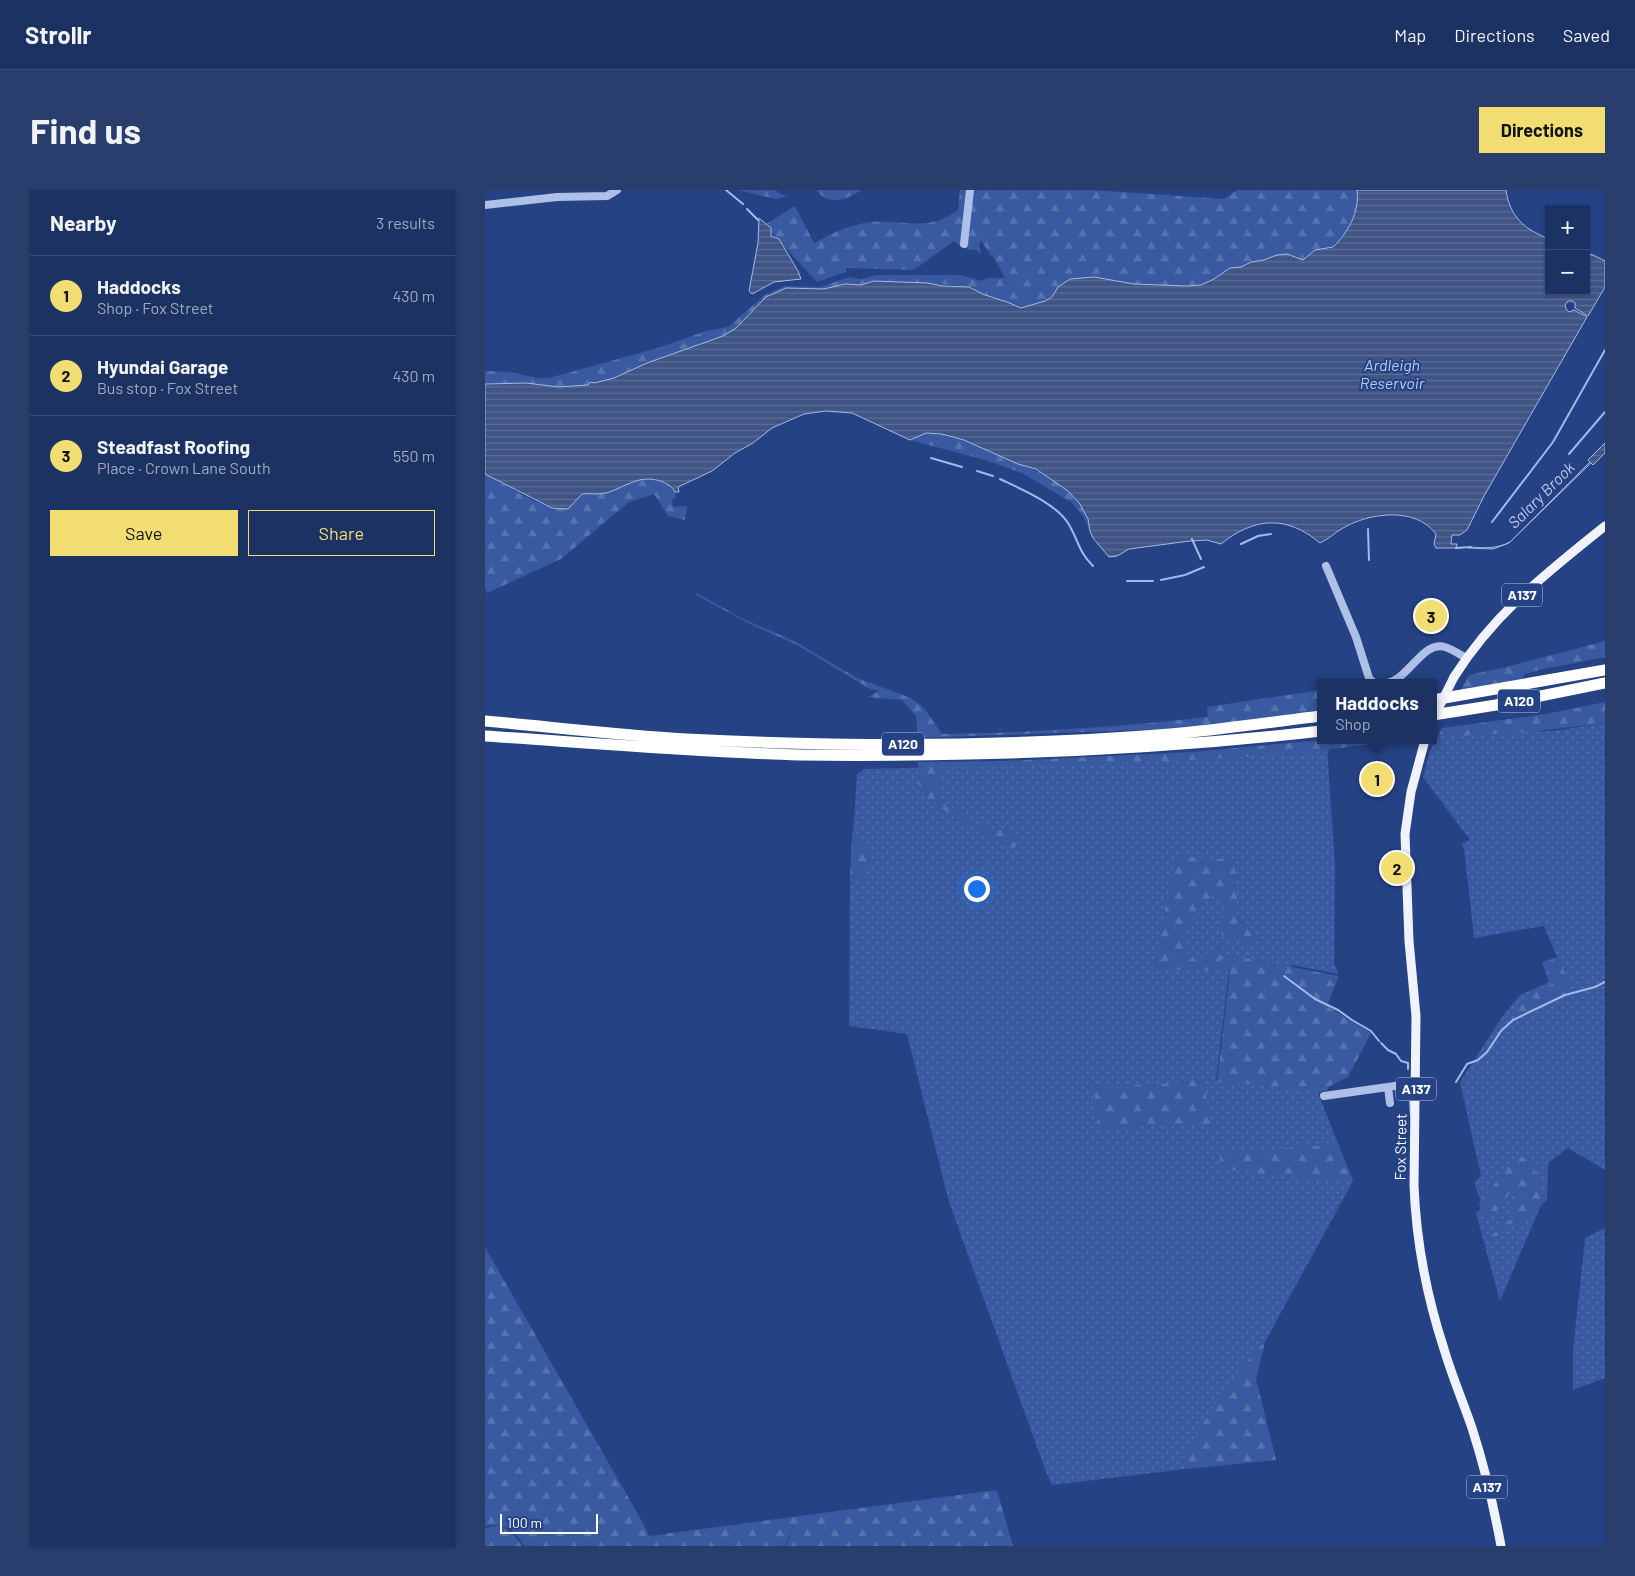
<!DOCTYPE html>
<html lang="en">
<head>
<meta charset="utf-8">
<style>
  :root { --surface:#1c3263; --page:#293e6c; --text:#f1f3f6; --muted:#a0aabe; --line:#3a4d78; --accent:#f2dd72 }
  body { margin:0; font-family:Barlow,sans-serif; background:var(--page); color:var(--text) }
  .controls { position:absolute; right:15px; top:15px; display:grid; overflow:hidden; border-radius:0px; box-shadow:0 1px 4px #0004 }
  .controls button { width:45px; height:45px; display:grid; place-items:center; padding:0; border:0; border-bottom:1px solid var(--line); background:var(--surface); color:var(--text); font:25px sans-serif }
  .scale { position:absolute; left:15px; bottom:12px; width:98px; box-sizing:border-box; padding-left:5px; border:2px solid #fff; border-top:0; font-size:14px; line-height:18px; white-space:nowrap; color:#fff; -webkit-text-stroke:4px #254284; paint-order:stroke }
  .you { position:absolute; left:491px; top:698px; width:18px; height:18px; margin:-12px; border:4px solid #fff; border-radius:50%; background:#1a73e8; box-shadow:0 0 0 8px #1a73e833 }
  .badge { display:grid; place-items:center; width:32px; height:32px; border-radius:50%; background:var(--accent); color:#111; font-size:16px; font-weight:700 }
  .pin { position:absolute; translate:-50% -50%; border:2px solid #fff; box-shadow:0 1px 5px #0006 }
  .popup { position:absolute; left:832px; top:489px; width:120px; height:65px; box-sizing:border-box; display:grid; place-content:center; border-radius:0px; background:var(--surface); filter:drop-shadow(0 1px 4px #0005); font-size:16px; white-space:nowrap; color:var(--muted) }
  .popup b { font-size:19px; color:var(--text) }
  .popup::after { content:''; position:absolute; left:50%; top:100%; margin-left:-10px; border:10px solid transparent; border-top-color:var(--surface) }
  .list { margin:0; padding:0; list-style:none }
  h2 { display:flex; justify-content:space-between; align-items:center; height:65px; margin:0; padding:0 20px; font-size:21px }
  h2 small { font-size:16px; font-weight:400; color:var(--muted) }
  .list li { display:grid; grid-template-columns:32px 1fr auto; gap:15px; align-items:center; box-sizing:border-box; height:80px; padding:0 20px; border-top:1px solid var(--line) }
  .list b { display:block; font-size:19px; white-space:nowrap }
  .list p { margin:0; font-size:16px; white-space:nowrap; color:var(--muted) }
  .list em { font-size:16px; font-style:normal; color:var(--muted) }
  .actions { display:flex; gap:10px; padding:15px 20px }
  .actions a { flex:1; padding:11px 0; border:1px solid var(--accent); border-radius:0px; text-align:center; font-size:18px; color:var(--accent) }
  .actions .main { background:var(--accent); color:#111 }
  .map { position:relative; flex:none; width:1120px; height:1356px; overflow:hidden; border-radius:0px }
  header { display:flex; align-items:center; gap:30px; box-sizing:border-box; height:70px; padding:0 25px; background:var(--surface); border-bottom:1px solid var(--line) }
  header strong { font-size:24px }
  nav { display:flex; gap:28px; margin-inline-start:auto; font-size:18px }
  .intro { display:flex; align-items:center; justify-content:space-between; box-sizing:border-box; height:120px; padding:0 30px }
  h1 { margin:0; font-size:35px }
  .button { padding:12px 22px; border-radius:0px; background:var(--accent); color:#111; font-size:18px; font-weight:700 }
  main { display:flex; gap:30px; padding:0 30px }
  aside { flex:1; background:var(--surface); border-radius:0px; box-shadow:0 1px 4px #0004 }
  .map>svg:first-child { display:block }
</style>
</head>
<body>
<header>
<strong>Strollr</strong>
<nav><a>Map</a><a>Directions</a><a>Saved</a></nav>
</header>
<div class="intro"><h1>Find us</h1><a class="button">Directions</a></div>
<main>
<aside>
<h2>Nearby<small>3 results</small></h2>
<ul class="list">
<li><span class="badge">1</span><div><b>Haddocks</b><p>Shop · Fox Street</p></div><em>430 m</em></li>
<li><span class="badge">2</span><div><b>Hyundai Garage</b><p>Bus stop · Fox Street</p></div><em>430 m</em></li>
<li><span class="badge">3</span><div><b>Steadfast Roofing</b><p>Place · Crown Lane South</p></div><em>550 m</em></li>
</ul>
<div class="actions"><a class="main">Save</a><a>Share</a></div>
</aside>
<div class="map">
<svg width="1120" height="1356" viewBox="0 0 1120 1356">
  <defs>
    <pattern id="grass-dots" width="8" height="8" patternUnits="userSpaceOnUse" patternTransform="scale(1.25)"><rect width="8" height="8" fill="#395aa0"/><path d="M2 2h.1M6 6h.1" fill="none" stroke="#5773ae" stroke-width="1.8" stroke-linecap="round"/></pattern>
    <pattern id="forest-firs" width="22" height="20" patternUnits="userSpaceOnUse" patternTransform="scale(1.25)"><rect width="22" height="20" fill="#395aa0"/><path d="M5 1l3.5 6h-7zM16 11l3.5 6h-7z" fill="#5773ae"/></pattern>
    <pattern id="water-rules" width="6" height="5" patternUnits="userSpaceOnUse" patternTransform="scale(1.25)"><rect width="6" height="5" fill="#405585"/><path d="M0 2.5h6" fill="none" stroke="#5d6e97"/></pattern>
  </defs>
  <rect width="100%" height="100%" fill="#254284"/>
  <path fill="url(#grass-dots)" d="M1120,533V980L1083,958L1063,973L1062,1009L1056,1015L1015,1111L991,1023L996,1019L994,1014L996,1012L989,993L996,986L975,892L1017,827L1035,805L1064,792L1057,772L1072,767L1059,736L989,748L979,658L976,654L985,650L938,587L945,561L954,544L1067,541Z
    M842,556L850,676L849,773L853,784L807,775L798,786L744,780L731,890L752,891L828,899L833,903L868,991L780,1152C745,1188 723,1226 697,1269L701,1279L567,1295L561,1282L464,1012L422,844L364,836L365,690L372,584L379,579L501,576Z
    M1120,1038V1188L1088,1200V1160L1100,1048Z"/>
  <path fill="url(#forest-firs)" d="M252,0H290L300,6H304L291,9Z
    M331,0H377C360,10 346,17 331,0Z
    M475,0H607L739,9L752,0H872L874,10L868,27L861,42L851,54L846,58L830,60L817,70L802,64L792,65L779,70L770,71L753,78H746L729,89L716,95L681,96L649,94L609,87L600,89L568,105L560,111L538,118L500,105L486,97L442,93L403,91L376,95L360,94L339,99L301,98L281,107L251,138L238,146L213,155L200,161L167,171L121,191L103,195L74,197L41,193H0V181L25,182L53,188H64L173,158L221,141L243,137L280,105L300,96L335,97L364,87L376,89L391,85H477L495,91L503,88H520L508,66H506L496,50L494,56L496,63H494L492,60H484L469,51L429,80L361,78V82L332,92L286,42V38L281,34L310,16L329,53C348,43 365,34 387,32C420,30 444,42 473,20Z
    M441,243C475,243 566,281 589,307C599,317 603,328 605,341L598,326L586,312L537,283L500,270L425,250Z
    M0,284C18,293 60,320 77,319C88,319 89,306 98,304C106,302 114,305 121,303C129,301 135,296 143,293C158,287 177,288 190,300V309H187L188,317L202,316L200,330L183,326L169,304L144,312L76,369L2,403L0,398Z
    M212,403L254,427L311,452L372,488L426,508L439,518L457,544C546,543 634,537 723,527L722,517L836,500V524L705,538L433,548L431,526L417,510L383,507L394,501L385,499L312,455L269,436L211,405Z
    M1120,451V467L1054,480L1040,484L1037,489L974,503L984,485L1017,478Z
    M1120,512V533L1044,542L974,546L954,544L957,538L1061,524Z
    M837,550H936L934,554C912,549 868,557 844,559V561C715,572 586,575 457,578L452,606L465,616L501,639L525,641L533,653L528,659L447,613L434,595L433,572L519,571L706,562Z
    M367,641L390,659L379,689L365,690Z
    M689,666L749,670L752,695V723L772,744L771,755L747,751L741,752C731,739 739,732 738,720C737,715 735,709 734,704L727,705C717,717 695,740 698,757C699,760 702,765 703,768C716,774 727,758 736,750L738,761L736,771L741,772L743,765L854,786L842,816L886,843L863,887L843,897V900L832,903L829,900L815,902L770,894L732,892L745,781L668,779L687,685Z
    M1072,768L1085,792L1084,804L1031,828L1027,819L1047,802L1067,794V789L1059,773Z
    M705,890L718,891L728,939L709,932L617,940L613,937L610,906L607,897L692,893Z
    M852,951L868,991L804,987L737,979L734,963L832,956Z
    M1034,966L1053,972L1049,977L1050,982L1062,1010L1038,1031L1005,1050L1007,1045L1029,1026C1024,1009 1033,1013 1040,1006L1025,1003C1017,1013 1009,1030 994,1027L991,1023L996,1019L994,1014L1024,975Z
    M0,1057L158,1333L164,1346L512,1300L528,1356H301L312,1328L300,1356H39C28,1338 21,1333 0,1336Z
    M780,1152L771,1189L791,1270L701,1279L697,1269C722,1227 745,1187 780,1152Z
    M12,1336C24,1338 31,1346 37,1356H0V1338Z"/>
  <path fill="url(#water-rules)" stroke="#a2bae8" d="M872,0H1021C1025,27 1039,39 1064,49V101H1101V71L1106,64L1120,71V97L1103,126L1090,118V113L1087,111H1083L1080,115L1081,119L1084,122L1089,120L1102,127L999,306L982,340L975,345H967L966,354H972L971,358H951L949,354L951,344C930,316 884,323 858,338C849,343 844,349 835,353C802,325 769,327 736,354L722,350L705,351L644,359L632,366L624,367L608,348L605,341L603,329L595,314L583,301L551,279L533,274L479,250L457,244L441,243L425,250L367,223L341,221L319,224L287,238L268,253L250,263L227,281L193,297L194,302H190C188,297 184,295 178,292C154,283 142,297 121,303C113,305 105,303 97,304L83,319L67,318L0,284V194L41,193L74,197L103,195L106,192L109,193L129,188L162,173L238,146L251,138L281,107L301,98L339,99L360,94L376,95L389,91L442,93L458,96L484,97L500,105L522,112L536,118L560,111L567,107L573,97L585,89L609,87L649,94L701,96L716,95L729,89L745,78L756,77L766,72L779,70L792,65L802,64L818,70L830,60L848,57C863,43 875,21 872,0Z
    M274,28L286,38V46L294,49L313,81L316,89L289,92L267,104L264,101L273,53Z
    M1120,253V263L1108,275L1106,273L1024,353L1008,359L983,358L984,357C999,358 1012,359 1025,352L1105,272L1103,270Z"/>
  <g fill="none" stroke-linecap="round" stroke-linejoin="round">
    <path stroke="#a2bae8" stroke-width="2" d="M241,0L258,14
      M262,19L273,30
      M1084,264L1120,222
      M446,268L477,277
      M492,281L508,286
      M515,289C536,299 570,313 583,333C593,349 593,361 608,376
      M1007,332L1068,252L1120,160
      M883,339L884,370
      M707,349L716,369
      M756,354L773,346L786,344
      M971,358L986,357
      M676,390L700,385L719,377
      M642,391H668
      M799,786L830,809L853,820L867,830L886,841L894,851
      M896,853L903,860L911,864L916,871L923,873V879
      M971,892L982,874L993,870L1002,862L1016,841L1028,830L1080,805L1110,797L1120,792
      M924,895L926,926"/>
    <path stroke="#aec0e8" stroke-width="8" d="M0,15L72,7L122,6L132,0
      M479,54L485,0
      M841,376L871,447L884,488L889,493
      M902,493C924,489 938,450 960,457C967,459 974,464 981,468
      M903,897L905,913
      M839,906L931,893"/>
    <path stroke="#f0f3fe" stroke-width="9" d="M969,487C1010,422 1062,383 1120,336
      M940,550L926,602L920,644L924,751L931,826L929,995C931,1050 942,1107 959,1159C967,1186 978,1212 987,1238C999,1275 1009,1318 1016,1356"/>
    <path stroke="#fff" stroke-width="11" d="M948,510L1120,480
      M948,525L1011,515L1120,493
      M0,531C67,537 134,545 201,549C362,557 525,557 685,544C735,540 786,532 836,526
      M0,546C105,553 210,562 315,565C385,566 455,565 525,563C629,560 733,553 836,541"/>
    <path stroke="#f0f3fe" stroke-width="9" d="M948,529L969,487"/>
  </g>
  <g text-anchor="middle" stroke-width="4" stroke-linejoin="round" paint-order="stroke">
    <g fill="#254284" stroke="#bec6da" stroke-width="1">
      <rect x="1017" y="393.5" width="40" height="23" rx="4"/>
      <rect x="1013" y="499.5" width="42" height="23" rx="4"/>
      <rect x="397" y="542.5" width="42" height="23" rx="4"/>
      <rect x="911" y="887.5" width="40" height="23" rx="4"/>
      <rect x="982" y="1285.5" width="40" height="23" rx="4"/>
    </g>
    <g font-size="14" font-weight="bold" fill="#fff">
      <text x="1037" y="410">A137</text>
      <text x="1034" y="516">A120</text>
      <text x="418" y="559">A120</text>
      <text x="931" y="904">A137</text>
      <text x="1002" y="1302">A137</text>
    </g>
    <g font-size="15" fill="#fff" stroke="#254284">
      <text transform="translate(916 957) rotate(-89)" y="5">Fox Street</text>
    </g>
    <g font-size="16" font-style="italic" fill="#b9cbef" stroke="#254284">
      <text x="907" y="181">Ardleigh<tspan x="907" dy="18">Reservoir</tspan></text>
      <text transform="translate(1056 305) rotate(-45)" y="6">Salary Brook</text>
    </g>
  </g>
</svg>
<div class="controls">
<button>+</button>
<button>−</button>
</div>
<div class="scale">100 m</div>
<div class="you"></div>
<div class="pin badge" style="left:892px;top:589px">1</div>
<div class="popup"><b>Haddocks</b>Shop</div>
<div class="pin badge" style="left:912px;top:678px">2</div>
<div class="pin badge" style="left:946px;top:426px">3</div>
</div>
</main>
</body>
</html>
